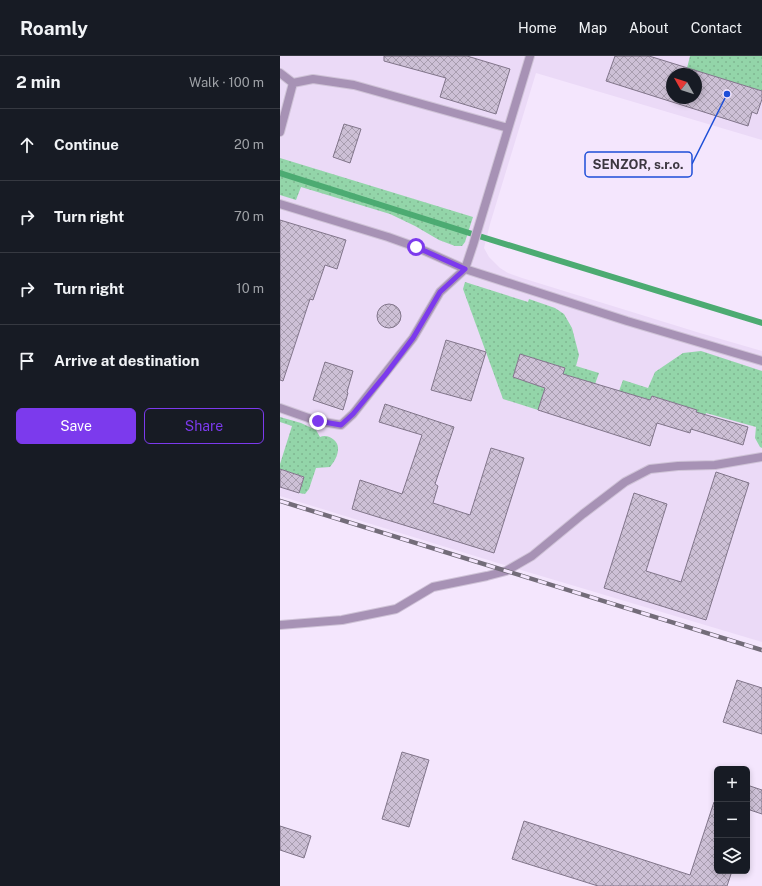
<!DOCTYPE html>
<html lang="en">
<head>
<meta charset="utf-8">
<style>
  :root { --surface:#171b24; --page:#20242c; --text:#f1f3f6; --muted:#9ea1a6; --line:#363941; --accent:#7c3aed }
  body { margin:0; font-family:"Public Sans",sans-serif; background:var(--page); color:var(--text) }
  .controls { position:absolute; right:12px; bottom:12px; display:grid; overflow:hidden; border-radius:6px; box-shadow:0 2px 6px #0003 }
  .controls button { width:36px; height:36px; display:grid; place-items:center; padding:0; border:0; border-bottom:1px solid var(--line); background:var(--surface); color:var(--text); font:20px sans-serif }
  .compass { position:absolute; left:386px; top:12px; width:36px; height:36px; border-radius:50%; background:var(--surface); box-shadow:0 2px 6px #0003; rotate:309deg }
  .stop { position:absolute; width:12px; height:12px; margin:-9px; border:3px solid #7c3aed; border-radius:50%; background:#fff }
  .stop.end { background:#7c3aed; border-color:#fff; box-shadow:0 1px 4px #0008 }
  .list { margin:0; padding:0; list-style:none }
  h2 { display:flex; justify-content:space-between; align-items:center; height:52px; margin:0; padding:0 16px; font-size:17px }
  h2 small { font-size:13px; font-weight:400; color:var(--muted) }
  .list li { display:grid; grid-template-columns:26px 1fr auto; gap:12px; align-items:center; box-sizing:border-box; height:72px; padding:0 16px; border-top:1px solid var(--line) }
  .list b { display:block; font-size:15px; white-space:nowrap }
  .list em { font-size:13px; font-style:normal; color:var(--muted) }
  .actions { display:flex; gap:8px; padding:12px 16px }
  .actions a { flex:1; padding:9px 0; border:1px solid var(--accent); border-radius:6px; text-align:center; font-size:14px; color:var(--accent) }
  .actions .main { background:var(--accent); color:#fff }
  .icon { flex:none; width:22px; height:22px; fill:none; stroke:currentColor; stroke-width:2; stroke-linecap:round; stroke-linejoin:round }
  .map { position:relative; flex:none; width:482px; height:830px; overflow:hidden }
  header { display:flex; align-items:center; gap:24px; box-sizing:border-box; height:56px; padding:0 20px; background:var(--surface); border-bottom:1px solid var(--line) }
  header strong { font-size:19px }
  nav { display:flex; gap:22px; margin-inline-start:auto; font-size:14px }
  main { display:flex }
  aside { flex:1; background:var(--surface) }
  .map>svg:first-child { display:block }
</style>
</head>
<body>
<header>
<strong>Roamly</strong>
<nav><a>Home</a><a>Map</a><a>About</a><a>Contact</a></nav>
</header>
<main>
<aside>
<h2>2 min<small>Walk · 100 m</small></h2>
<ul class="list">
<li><svg class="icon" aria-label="ahead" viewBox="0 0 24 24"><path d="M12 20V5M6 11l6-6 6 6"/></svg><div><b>Continue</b></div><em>20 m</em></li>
<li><svg class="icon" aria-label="right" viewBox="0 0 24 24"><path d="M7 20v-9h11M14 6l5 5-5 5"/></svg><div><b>Turn right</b></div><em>70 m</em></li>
<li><svg class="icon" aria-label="right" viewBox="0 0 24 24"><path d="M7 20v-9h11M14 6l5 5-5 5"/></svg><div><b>Turn right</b></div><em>10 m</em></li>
<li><svg class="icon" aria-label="arrive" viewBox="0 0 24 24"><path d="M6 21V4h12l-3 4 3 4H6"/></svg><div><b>Arrive at destination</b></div></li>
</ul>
<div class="actions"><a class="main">Save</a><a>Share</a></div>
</aside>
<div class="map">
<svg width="482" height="830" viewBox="0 0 482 830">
  <defs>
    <pattern id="grass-dots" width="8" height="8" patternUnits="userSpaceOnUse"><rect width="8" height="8" fill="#93d5a9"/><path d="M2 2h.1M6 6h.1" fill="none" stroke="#80b792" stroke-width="1.8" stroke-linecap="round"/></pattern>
    <pattern id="building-cross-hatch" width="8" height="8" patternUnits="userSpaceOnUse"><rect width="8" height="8" fill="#cdc0d6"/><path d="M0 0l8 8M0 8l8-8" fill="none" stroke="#a89daf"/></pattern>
  </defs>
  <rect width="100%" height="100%" fill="#f4e6fd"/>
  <path fill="#ebdaf7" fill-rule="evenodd" d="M0,0H482V84L256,17L210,168L204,192L209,201L220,212L228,217L242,222L420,277L482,295V586L231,511L0,440ZM392,18H416V42H392Z"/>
  <path fill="url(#grass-dots)" d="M410,0H482V35L407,12Z
    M0,102L193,161L185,186L182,190H175L159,184L135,170L110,158L21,131L16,144L0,139Z
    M185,226L248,246L249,243L275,252L284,258L292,272L299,299L296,310L319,317L315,328L283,318L285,312L240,298L233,321L265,332L258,354L223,343L183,233Z
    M421,295L482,315V392L480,391L475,382L476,371L426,357L422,368L413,365L417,354L372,340L370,344L339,335L343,324L368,332L375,316L403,297Z
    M0,361L21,367L36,374L40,381C48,377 59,385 58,393C58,400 54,406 50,411L36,412L29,433L25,438L19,437L24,421L0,413V408L12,370L0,366Z"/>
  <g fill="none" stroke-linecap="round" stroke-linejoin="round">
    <path stroke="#4cab72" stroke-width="6" d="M0,117L186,176L482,267"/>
  </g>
  <path fill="url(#building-cross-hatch)" stroke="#81758a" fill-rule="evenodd" d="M104,0H187L230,13L216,58L160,41L166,22L104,5Z
    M335,0H369L482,35V43L477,58L472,56L468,70L326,25ZM392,18H416V42H392Z
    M64,68L81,73L70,107L53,101Z
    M0,164L66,184L57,213L45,209L33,244L30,243L3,325L0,324Z
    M97 260a12 12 0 1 1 24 0a12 12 0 1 1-24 0Z
    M166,284L206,296L191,345L151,334Z
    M240,298L285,312L283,318L370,344L372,340L417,354L416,356L468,371L463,389L411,373L410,377L377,367L370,390L258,354L265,332L233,321Z
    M45,306L73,315L67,336L68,337L63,354L33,344Z
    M105,348L174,371L155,428L158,430L153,447L190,459L211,392L244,402L214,497L72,453L80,424L122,438L142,379L99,366Z
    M0,413L24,421L19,437L0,431Z
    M436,416L469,427L426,564L324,532L354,437L387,448L366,515L401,526Z
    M457,624L482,632V678L443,666Z
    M122,696L149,704L129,771L102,763Z
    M467,729L482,734V758L467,753Z
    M434,746H437V815H452L447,830H318L232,803L244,765L410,819Z
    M0,770L31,780L24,802L0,794Z"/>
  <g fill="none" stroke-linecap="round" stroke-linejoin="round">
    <g stroke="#cfc3d7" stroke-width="10">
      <path id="lane" d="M250,0L193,189L185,213L347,265L482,305
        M0,17L13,27L0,76
        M13,27L33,23L74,29L228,72
        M0,148L108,181L136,191L185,213L160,236L133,282L73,358L61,369L37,365L0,352
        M0,569L62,564L116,553L153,531L207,520L226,515L252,500L303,458L345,426L370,413L398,410L435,409L482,401"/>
    </g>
    <use href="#lane" stroke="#a792b5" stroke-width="8"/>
    <g stroke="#736c79" stroke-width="4.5">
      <path id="rail" d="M0,445L482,594"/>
    </g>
    <use href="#rail" stroke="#f4e6fd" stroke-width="3" stroke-dasharray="9" stroke-linecap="butt"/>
  </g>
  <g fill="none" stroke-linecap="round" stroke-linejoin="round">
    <path stroke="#7c3aed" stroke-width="5" d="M38,365L61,369L73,358L106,318L133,282L160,236L185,213L136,191"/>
  </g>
  <path fill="none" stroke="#1d4ed8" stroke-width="1.5" d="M447 38L412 108"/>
  <circle fill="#1d4ed8" stroke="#f4e6fd" stroke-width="1.5" cx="447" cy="38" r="4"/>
  <rect fill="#f4e6fd" stroke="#1d4ed8" stroke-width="1.5" x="305" y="96" width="107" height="25" rx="4"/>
  <g font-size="13" text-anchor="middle" font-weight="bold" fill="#3c3740">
    <text x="358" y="113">SENZOR, s.r.o.</text>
  </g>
</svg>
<div class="controls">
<button>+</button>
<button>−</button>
<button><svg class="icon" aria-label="layers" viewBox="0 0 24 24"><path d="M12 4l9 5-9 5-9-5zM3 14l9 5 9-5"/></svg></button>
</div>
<svg class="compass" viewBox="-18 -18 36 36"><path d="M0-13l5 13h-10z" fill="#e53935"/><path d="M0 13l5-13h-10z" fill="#9ea1a6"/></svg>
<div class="stop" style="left:136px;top:191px"></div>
<div class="stop end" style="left:38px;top:365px"></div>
</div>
</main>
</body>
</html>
